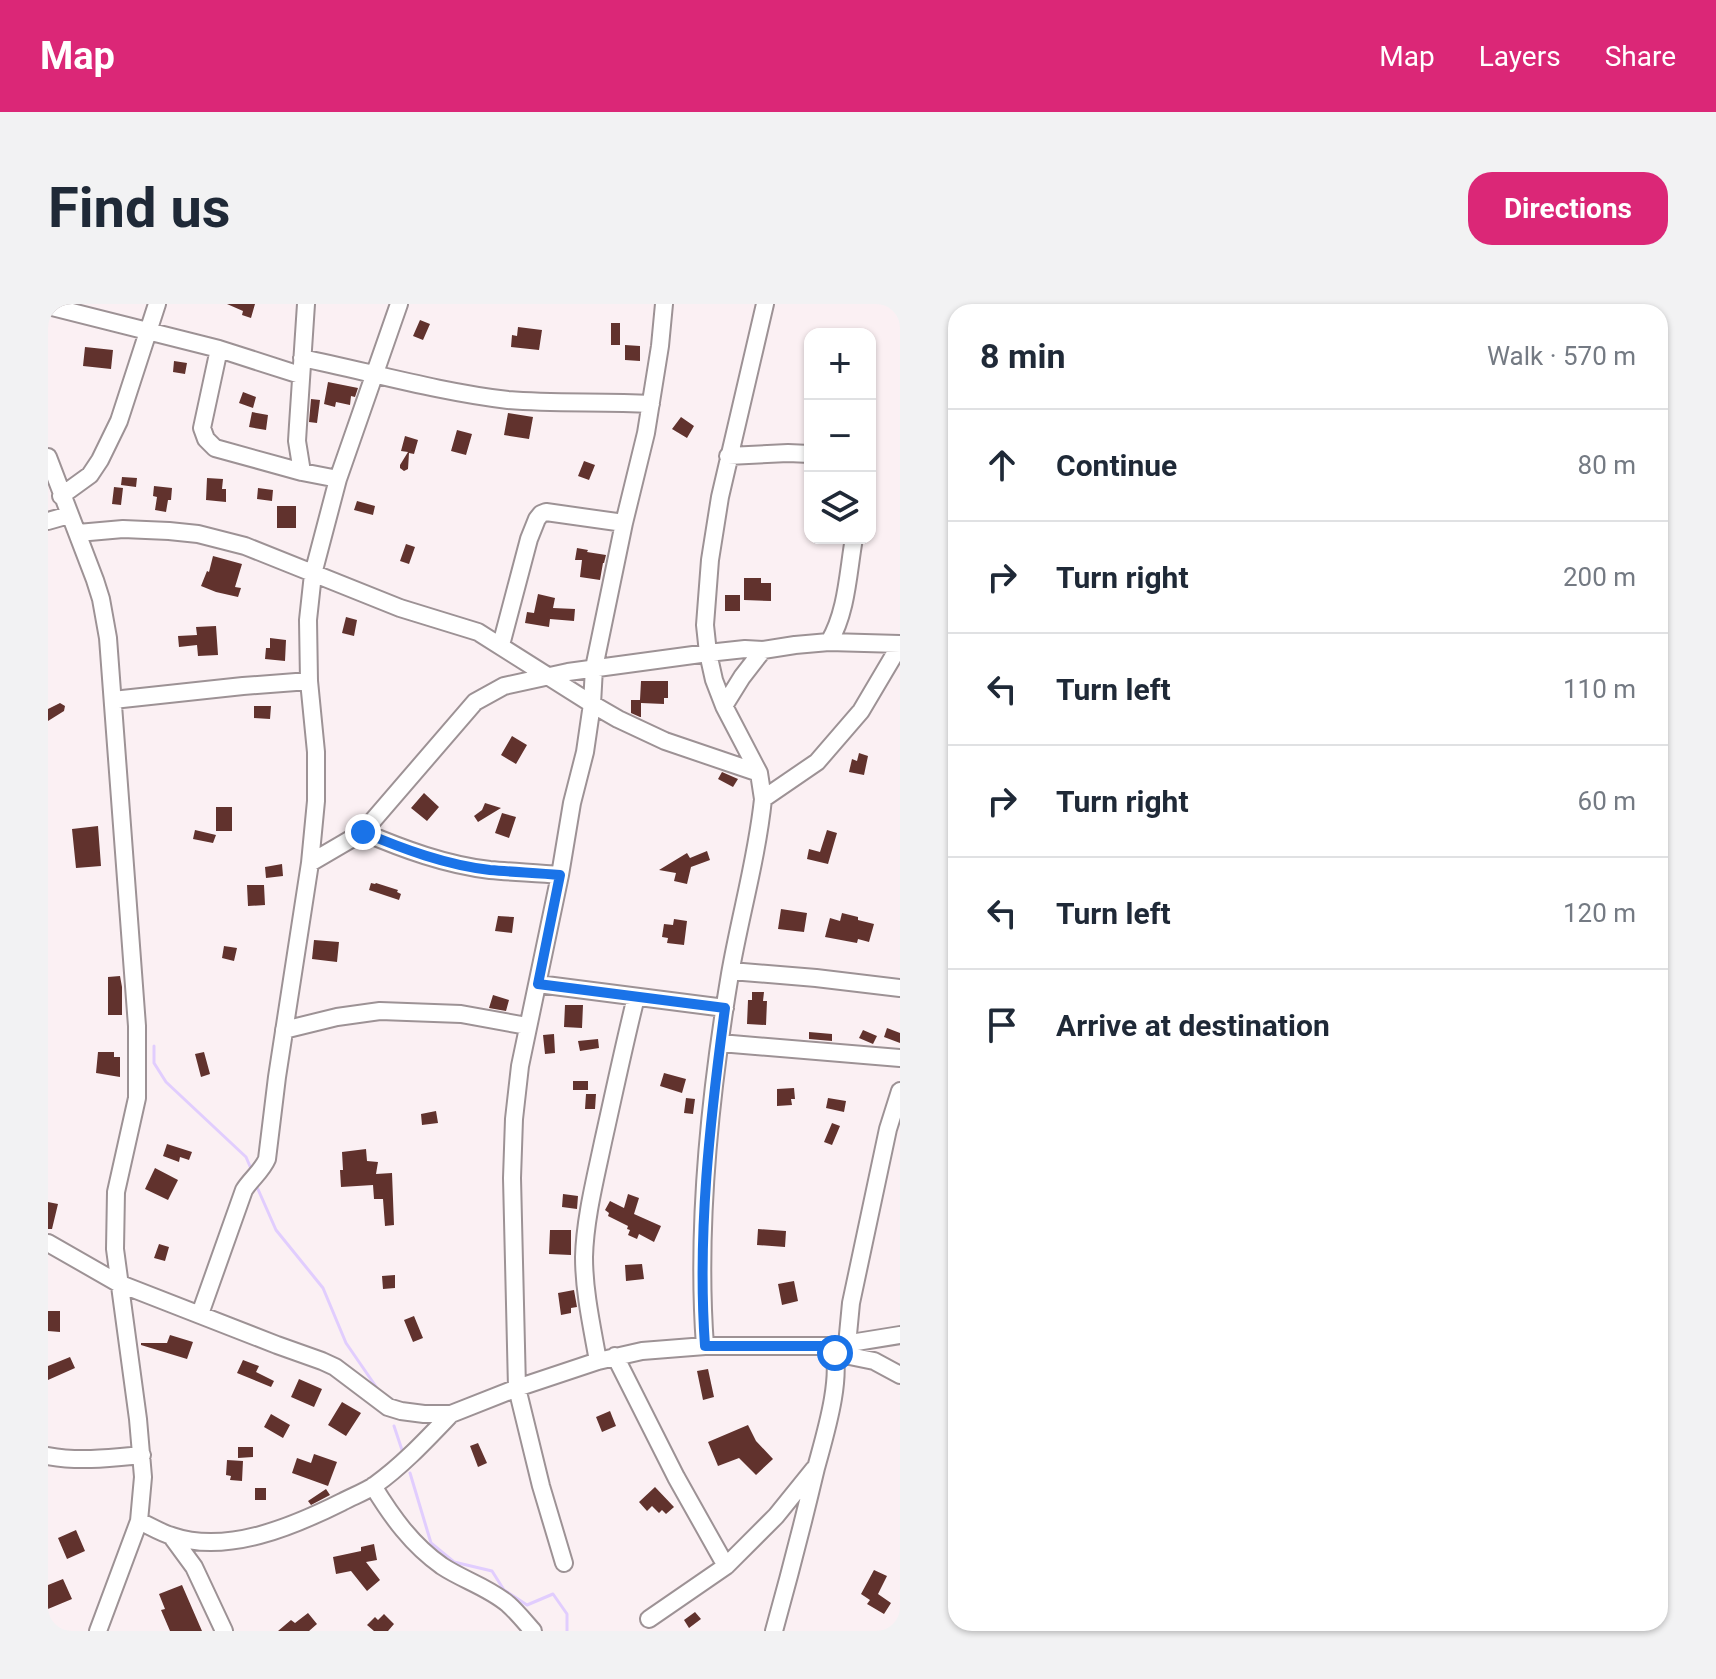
<!DOCTYPE html>
<html lang="en">
<head>
<meta charset="utf-8">
<style>
  :root { --surface:#fff; --page:#f2f2f3; --text:#1f2937; --muted:#747a83; --line:#e0e1e3; --accent:#db2777 }
  body { margin:0; font-family:Roboto,sans-serif; background:var(--page); color:var(--text) }
  .controls { position:absolute; right:24px; top:24px; display:grid; overflow:hidden; border-radius:16px; box-shadow:0 2px 6px #0004 }
  .controls button { width:72px; height:72px; display:grid; place-items:center; padding:0; border:0; border-bottom:2px solid var(--line); background:var(--surface); color:var(--text); font:40px sans-serif }
  .stop { position:absolute; width:24px; height:24px; margin:-18px; border:6px solid #1a73e8; border-radius:50%; background:#fff }
  .stop.end { background:#1a73e8; border-color:#fff; box-shadow:0 2px 8px #0008 }
  .list { margin:0; padding:0; list-style:none }
  h2 { display:flex; justify-content:space-between; align-items:center; height:104px; margin:0; padding:0 32px; font-size:34px }
  h2 small { font-size:26px; font-weight:400; color:var(--muted) }
  .list li { display:grid; grid-template-columns:52px 1fr auto; gap:24px; align-items:center; box-sizing:border-box; height:112px; padding:0 32px; border-top:2px solid var(--line) }
  .list b { display:block; font-size:30px; white-space:nowrap }
  .list em { font-size:26px; font-style:normal; color:var(--muted) }
  .icon { flex:none; width:44px; height:44px; fill:none; stroke:currentColor; stroke-width:2; stroke-linecap:round; stroke-linejoin:round }
  .map { position:relative; flex:none; width:852px; height:1327px; overflow:hidden; border-radius:24px }
  header { display:flex; align-items:center; gap:48px; box-sizing:border-box; height:112px; padding:0 40px; background:var(--accent); color:#fff }
  header strong { font-size:38px }
  nav { display:flex; gap:44px; margin-inline-start:auto; font-size:28px }
  .intro { display:flex; align-items:center; justify-content:space-between; box-sizing:border-box; height:192px; padding:0 48px }
  h1 { margin:0; font-size:56px }
  .button { padding:20px 36px; border-radius:24px; background:var(--accent); color:#fff; font-size:28px; font-weight:700 }
  main { display:flex; gap:48px; padding:0 48px }
  aside { flex:1; background:var(--surface); border-radius:24px; box-shadow:0 2px 6px #0004 }
  .map>svg:first-child { display:block }
</style>
</head>
<body>
<header>
<strong>Map</strong>
<nav><a>Map</a><a>Layers</a><a>Share</a></nav>
</header>
<div class="intro"><h1>Find us</h1><a class="button">Directions</a></div>
<main>
<div class="map">
<svg width="852" height="1327" viewBox="0 0 852 1327">
  <rect width="100%" height="100%" fill="#fbf0f3"/>
  <g fill="none" stroke-linecap="round" stroke-linejoin="round">
    <path stroke="#e1cdfe" stroke-width="3" d="M106,742V759L118,778L198,853L204,867
      M209,883L228,926L275,984L298,1039L331,1087
      M346,1122L355,1149
      M362,1169L383,1239L406,1258L444,1267L456,1286L479,1301L505,1290L519,1310V1327"/>
  </g>
  <path fill="#61322d" d="M179,0H207L203,14L194,11L195,7Z
    M372,16L382,20L375,36L365,32Z
    M563,19H572V41H563Z
    M470,23L494,26L491,46L463,43L464,31L469,32Z
    M577,41L592,42V57L577,56Z
    M37,43L65,46L63,65L35,62Z
    M126,57L139,59L137,70L125,68Z
    M280,78L310,84L307,93L303,92L302,101L288,98L287,103L276,100Z
    M195,88L208,93L205,104L191,99Z
    M263,95L272,96L269,119L261,118Z
    M204,108L220,111L218,126L201,123Z
    M460,109L485,113L481,135L456,131Z
    M633,113L646,122L639,134L624,125Z
    M409,126L424,130L418,151L403,147Z
    M357,132L370,136L366,150L361,149L360,165L356,167L352,164V161L360,148L353,147Z
    M536,157L547,161L541,176L530,172Z
    M74,173L89,174L88,183L73,181Z
    M159,174L175,175L174,185H178V198L158,196Z
    M106,182L124,184L123,196H120L118,208L107,206L109,193L105,192Z
    M66,183L75,184L73,201L64,200Z
    M210,184L225,186L224,197L209,195Z
    M309,197L327,202L325,211L306,206Z
    M229,202H248V224H229Z
    M358,240L367,243L361,260L352,257Z
    M529,244L540,246L539,248L558,251L556,259H555L552,276L532,273L534,256H527Z
    M165,252L194,260L187,283L193,284L190,293L168,288L153,282L159,267L161,268Z
    M696,274H713V279H723V297L696,296Z
    M490,290L507,294L505,304L527,305L526,317L502,315L501,323L477,319L479,308L486,309Z
    M677,291H692V307H677Z
    M298,313L309,316L306,332L294,329Z
    M168,322L170,351L150,352L149,341L131,343L130,332L149,331L148,323Z
    M222,334L238,336L237,357L217,355L218,344H222Z
    M593,377H620V394H616V400L593,399V413H592L583,409V396H592Z
    M12,399L17,402L16,407L0,417V405Z
    M206,402H223L222,415L206,414Z
    M464,432L479,441L468,460L453,451Z
    M811,449L820,452L816,471L801,468L804,455L809,457Z
    M674,468L690,475L685,483L670,475Z
    M376,489L391,503L379,517L363,504Z
    M437,499L453,504L430,518L426,512L434,506Z
    M168,503H184V527H168Z
    M454,509L468,513L461,534L447,529Z
    M50,522L53,562L28,564L24,525Z
    M147,526L168,531L165,539L145,535Z
    M779,526L789,529L780,560L759,555L761,545L772,548Z
    M659,547L662,556L643,563L639,580L626,577L628,569L611,566L639,549L642,554Z
    M234,560L235,572L218,574L217,563Z
    M323,579L327,580L328,579L350,586L349,588L353,590L351,596L321,586Z
    M199,581H216L217,601L200,602Z
    M733,605L759,609L756,628L730,625Z
    M794,609L810,613V616L826,620L821,638L810,635L809,639L777,633L782,614L792,617Z
    M450,612L466,613L464,629L447,627Z
    M626,615L639,617L636,641L619,639L620,634L614,633L616,620L625,621Z
    M266,636L291,638L289,658L264,655Z
    M176,642L189,644L186,657L174,654Z
    M72,672L74,683V711H60V673Z
    M704,688H716L715,697H719L718,721L699,720L700,696H704Z
    M445,691L461,696L458,707L441,704Z
    M517,701H535L534,724L516,723Z
    M839,724L852,729V739L836,733Z
    M815,726L829,732L825,740L811,734Z
    M761,728L784,730V737L761,735Z
    M506,730L507,749L497,750L495,731Z
    M550,735L551,744L532,747L530,737Z
    M50,748H66V753H72V773L48,769Z
    M156,748L162,770L153,773L147,750Z
    M616,769L638,775L634,789L612,782Z
    M525,777H540V786H525Z
    M746,784L747,795H743L744,801L729,802V785Z
    M538,790H548L547,805H537Z
    M638,794L647,795L645,810L636,809Z
    M780,794L798,797L796,808L778,804Z
    M388,807L390,819L374,821L373,810Z
    M784,819L792,822L784,841L776,838Z
    M119,840L144,848L141,856L132,853L131,858L115,852Z
    M318,845L319,857L330,858L328,870L344,869L346,921L337,922L335,895H326L325,881L293,883L292,866H295L294,848Z
    M107,864L130,876L120,896L97,885Z
    M515,890L530,892L529,905L514,903Z
    M580,890L591,894L586,910L613,922L606,938L591,930L589,935L580,931L582,926L579,925L580,922L560,912L561,909L557,906L562,897L576,904Z
    M0,898L10,900L4,925H0Z
    M710,925L738,927L737,943L709,941Z
    M502,926H523V951L501,950Z
    M111,940L121,943L117,957L106,954Z
    M594,960L596,975L578,977L577,961Z
    M347,971V984L335,985L334,972Z
    M746,977L750,997L734,1001L730,980Z
    M526,986L529,1003L523,1004V1009L513,1011L510,989Z
    M0,1007H12V1028L0,1027Z
    M366,1012L375,1034L365,1038L356,1016Z
    M122,1031L145,1038L139,1055L93,1041V1039H119Z
    M22,1053L27,1064L0,1076V1062Z
    M195,1056L211,1062L208,1068L226,1077L223,1083L189,1069Z
    M660,1065L666,1093L655,1096L649,1067Z
    M251,1075L274,1085L266,1103L243,1093Z
    M294,1098L313,1109L298,1132L280,1121Z
    M562,1107L568,1122L554,1128L548,1113Z
    M223,1110L242,1121L235,1134L216,1123Z
    M700,1121L708,1137L725,1155L708,1171L691,1154L670,1162L660,1138Z
    M430,1139L439,1159L430,1163L422,1142Z
    M190,1143H205V1153L190,1154Z
    M266,1150L289,1158L280,1182L244,1169L249,1154L263,1159Z
    M179,1156L195,1157L194,1177L182,1176L183,1172L178,1171Z
    M607,1183L626,1203L618,1210L614,1206L611,1209L604,1202L599,1207L591,1198Z
    M207,1184H218V1196H207Z
    M278,1185L282,1191L263,1201L260,1197Z
    M28,1226L37,1247L19,1255L10,1234Z
    M326,1240L329,1256L318,1258L332,1276L319,1287L303,1267L288,1270L285,1253L313,1247V1243Z
    M826,1266L839,1272L830,1290L843,1299L836,1310L819,1300L822,1296L813,1290Z
    M15,1275L24,1295L0,1305V1281Z
    M134,1281L154,1327H122L113,1306L117,1305L111,1290Z
    M647,1308L653,1315L641,1324L636,1316Z
    M260,1309L269,1320L261,1327H230L243,1316L247,1319Z
    M336,1310L346,1320L340,1327H326L319,1321L327,1313L330,1316Z"/>
  <g fill="none" stroke-linecap="round" stroke-linejoin="round">
    <g stroke="#9d9295" stroke-width="20">
      <path id="minor" d="M616,0L612,42L598,129L576,219L546,364L544,400L570,415L617,437L711,469
        M0,2L171,45L252,71
        M171,45L154,124L158,135L167,144L254,168L290,175
        M254,54C322,68 391,88 460,96C508,100 555,97 603,100
        M680,152L740,149L762,150
        M0,153L47,276L53,295L60,334L89,722V794L68,888L67,945L90,1115L95,1173L91,1217L50,1327
        M254,168L249,137L250,121L258,0
        M13,192L42,171L52,156L71,117L109,0
        M0,217L21,211
        M30,229L75,225L121,227L150,230L197,242L352,304L430,328L544,400L537,448L524,499L512,571L472,762L466,815L464,874L469,1084L493,1182L516,1259
        M781,338C799,308 800,268 806,234
        M453,341L481,235L489,215L493,210L498,208L576,219
        M261,377L260,316L265,270L290,175L351,0
        M65,396L195,382L261,377L268,448V497L262,559L315,528L427,398L456,382L520,368L660,349L697,345L715,346L747,341L781,338L852,340
        M676,402L694,373L715,346
        M715,495L769,458L813,407L852,341
        M315,528C355,545 398,561 442,566C465,568 489,569 512,571
        M683,667L768,674L852,684
        M490,680L677,704
        M236,726L289,713L332,707L413,710L479,722
        M672,739L852,754
        M0,939L70,979L229,1041L274,1057L287,1063L340,1103L353,1107L376,1110H403L469,1084L550,1057L594,1047L657,1042H784L852,1031
        M152,1010L196,886C203,875 214,867 219,855L229,773L262,559
        M799,1041L803,999L840,825L852,787
        M657,1042C648,921 662,790 682,670C692,612 709,554 715,495L711,469L676,402L666,376L660,349L657,321L662,256L672,193L717,0
        M787,1049L826,1057L852,1071
        M567,1052L628,1173L678,1262
        M550,1057C544,1023 536,988 536,953C537,915 547,876 555,838C566,789 576,741 588,693
        M0,1152C31,1158 63,1154 94,1151
        M325,1182C344,1213 364,1241 394,1262C415,1276 440,1283 460,1300C469,1308 477,1318 485,1327
        M91,1217C102,1222 113,1229 124,1232C179,1251 246,1222 294,1198C305,1192 317,1188 327,1181C355,1161 379,1135 403,1110
        M124,1233L146,1263L176,1327
        M601,1315L678,1262L728,1212L766,1165
        M726,1327C741,1273 755,1219 768,1164C776,1134 796,1071 784,1042"/>
    </g>
    <use href="#minor" stroke="#fff" stroke-width="16"/>
  </g>
  <g fill="none" stroke-linecap="round" stroke-linejoin="round">
    <path stroke="#1a73e8" stroke-width="10" d="M315,528C355,545 398,561 442,566C465,568 489,569 512,571L490,680L677,704C662,816 649,929 657,1042H784L787,1049"/>
  </g>
</svg>
<div class="controls">
<button>+</button>
<button>−</button>
<button><svg class="icon" aria-label="layers" viewBox="0 0 24 24"><path d="M12 4l9 5-9 5-9-5zM3 14l9 5 9-5"/></svg></button>
</div>
<div class="stop" style="left:787px;top:1049px"></div>
<div class="stop end" style="left:315px;top:528px"></div>
</div>
<aside>
<h2>8 min<small>Walk · 570 m</small></h2>
<ul class="list">
<li><svg class="icon" aria-label="ahead" viewBox="0 0 24 24"><path d="M12 20V5M6 11l6-6 6 6"/></svg><div><b>Continue</b></div><em>80 m</em></li>
<li><svg class="icon" aria-label="right" viewBox="0 0 24 24"><path d="M7 20v-9h11M14 6l5 5-5 5"/></svg><div><b>Turn right</b></div><em>200 m</em></li>
<li><svg class="icon" aria-label="left" viewBox="0 0 24 24"><path d="M17 20v-9H6M10 6l-5 5 5 5"/></svg><div><b>Turn left</b></div><em>110 m</em></li>
<li><svg class="icon" aria-label="right" viewBox="0 0 24 24"><path d="M7 20v-9h11M14 6l5 5-5 5"/></svg><div><b>Turn right</b></div><em>60 m</em></li>
<li><svg class="icon" aria-label="left" viewBox="0 0 24 24"><path d="M17 20v-9H6M10 6l-5 5 5 5"/></svg><div><b>Turn left</b></div><em>120 m</em></li>
<li><svg class="icon" aria-label="arrive" viewBox="0 0 24 24"><path d="M6 21V4h12l-3 4 3 4H6"/></svg><div><b>Arrive at destination</b></div></li>
</ul>
</aside>
</main>
</body>
</html>
